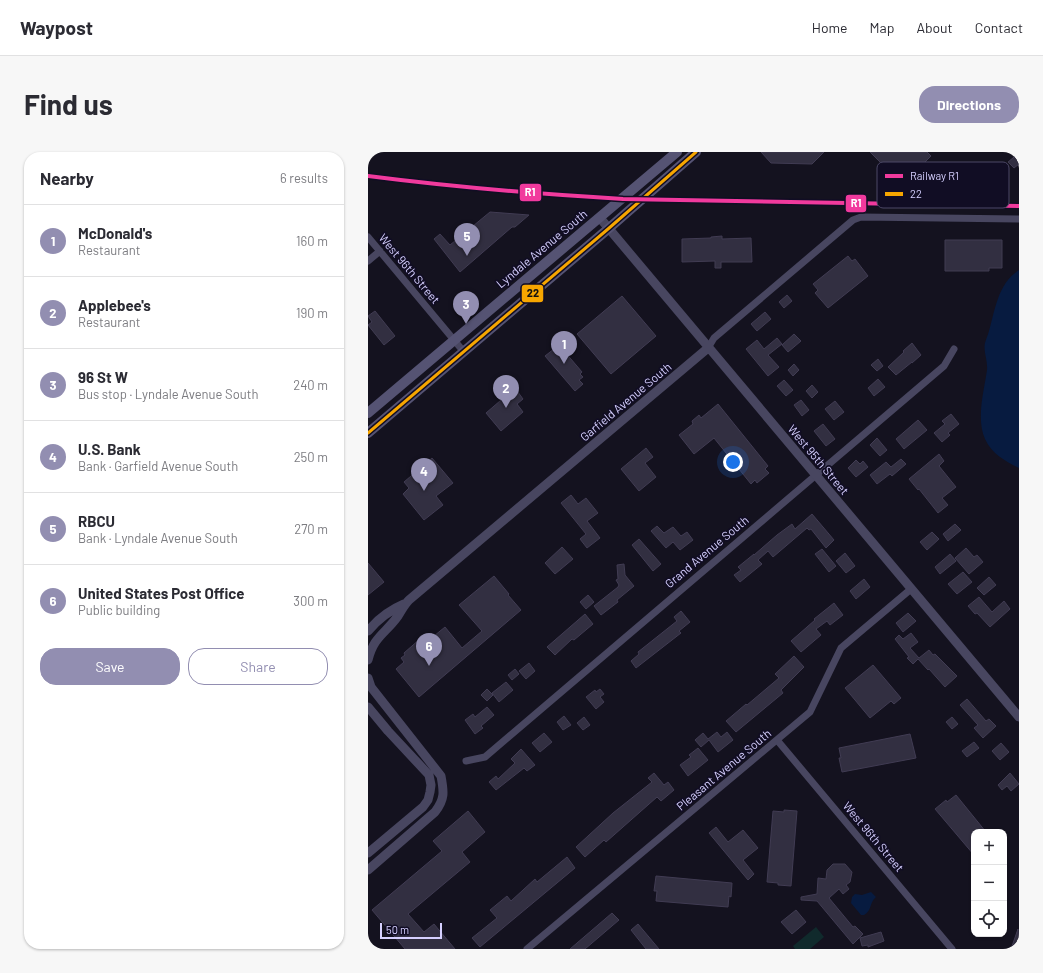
<!DOCTYPE html>
<html lang="en">
<head>
<meta charset="utf-8">
<style>
  :root { --surface:#fff; --page:#f7f7f7; --text:#2b2b33; --muted:#7c7c81; --line:#e1e1e2; --accent:#928eb1 }
  body { margin:0; font-family:Barlow,sans-serif; background:var(--page); color:var(--text) }
  .controls { position:absolute; right:12px; bottom:12px; display:grid; overflow:hidden; border-radius:8px; box-shadow:0 1px 3px #0004 }
  .controls button { width:36px; height:36px; display:grid; place-items:center; padding:0; border:0; border-bottom:1px solid var(--line); background:var(--surface); color:var(--text); font:20px sans-serif }
  .scale { position:absolute; left:12px; bottom:10px; width:62px; box-sizing:border-box; padding-left:4px; border:2px solid #d6d0ff; border-top:0; font-size:11px; line-height:14px; white-space:nowrap; color:#d6d0ff; -webkit-text-stroke:3px #110d24; paint-order:stroke }
  .you { position:absolute; left:365px; top:310px; width:14px; height:14px; margin:-10px; border:3px solid #fff; border-radius:50%; background:#1a73e8; box-shadow:0 0 0 6px #1a73e833 }
  .badge { display:grid; place-items:center; width:26px; height:26px; border-radius:50%; background:var(--accent); color:#fff; font-size:13px; font-weight:700 }
  .pin { position:absolute; translate:-50% -33px; filter:drop-shadow(0 1px 2px #0008) }
  .pin::after { content:''; position:absolute; top:21px; width:14px; height:12px; background:inherit; clip-path:polygon(0 0,100% 0,50% 100%) }
  .list { margin:0; padding:0; list-style:none }
  h2 { display:flex; justify-content:space-between; align-items:center; height:52px; margin:0; padding:0 16px; font-size:17px }
  h2 small { font-size:13px; font-weight:400; color:var(--muted) }
  .list li { display:grid; grid-template-columns:26px 1fr auto; gap:12px; align-items:center; box-sizing:border-box; height:72px; padding:0 16px; border-top:1px solid var(--line) }
  .list b { display:block; font-size:15px; white-space:nowrap }
  .list p { margin:0; font-size:13px; white-space:nowrap; color:var(--muted) }
  .list em { font-size:13px; font-style:normal; color:var(--muted) }
  .actions { display:flex; gap:8px; padding:12px 16px }
  .actions a { flex:1; padding:9px 0; border:1px solid var(--accent); border-radius:16px; text-align:center; font-size:14px; color:var(--accent) }
  .actions .main { background:var(--accent); color:#fff }
  .icon { flex:none; width:22px; height:22px; fill:none; stroke:currentColor; stroke-width:2; stroke-linecap:round; stroke-linejoin:round }
  .map { position:relative; flex:none; width:651px; height:797px; overflow:hidden; border-radius:16px }
  header { display:flex; align-items:center; gap:24px; box-sizing:border-box; height:56px; padding:0 20px; background:var(--surface); border-bottom:1px solid var(--line) }
  header strong { font-size:19px }
  nav { display:flex; gap:22px; margin-inline-start:auto; font-size:14px }
  .intro { display:flex; align-items:center; justify-content:space-between; box-sizing:border-box; height:96px; padding:0 24px }
  h1 { margin:0; font-size:28px }
  .button { padding:10px 18px; border-radius:16px; background:var(--accent); color:#fff; font-size:14px; font-weight:700 }
  main { display:flex; gap:24px; padding:0 24px }
  aside { flex:1; background:var(--surface); border-radius:16px; box-shadow:0 1px 3px #0004 }
  .map>svg:first-child { display:block }
</style>
</head>
<body>
<header>
<strong>Waypost</strong>
<nav><a>Home</a><a>Map</a><a>About</a><a>Contact</a></nav>
</header>
<div class="intro"><h1>Find us</h1><a class="button">Directions</a></div>
<main>
<aside>
<h2>Nearby<small>6 results</small></h2>
<ul class="list">
<li><span class="badge">1</span><div><b>McDonald's</b><p>Restaurant</p></div><em>160 m</em></li>
<li><span class="badge">2</span><div><b>Applebee's</b><p>Restaurant</p></div><em>190 m</em></li>
<li><span class="badge">3</span><div><b>96 St W</b><p>Bus stop · Lyndale Avenue South</p></div><em>240 m</em></li>
<li><span class="badge">4</span><div><b>U.S. Bank</b><p>Bank · Garfield Avenue South</p></div><em>250 m</em></li>
<li><span class="badge">5</span><div><b>RBCU</b><p>Bank · Lyndale Avenue South</p></div><em>270 m</em></li>
<li><span class="badge">6</span><div><b>United States Post Office</b><p>Public building</p></div><em>300 m</em></li>
</ul>
<div class="actions"><a class="main">Save</a><a>Share</a></div>
</aside>
<div class="map">
<svg width="651" height="797" viewBox="0 0 651 797">
  <rect width="100%" height="100%" fill="#14121f"/>
  <path fill="#102a2c" d="M448,775L456,785L442,797H427L425,794Z"/>
  <path fill="#071b40" d="M651,118V316C637,309 624,302 617,287C608,267 616,239 619,218C620,209 615,199 617,191C618,187 620,183 621,179C627,158 630,131 651,118Z
    M503,740L508,745C501,751 504,759 496,763H493L483,751L484,745L487,742L494,743Z"/>
  <path fill="#322f41" stroke="#413c53" d="M393,0H456L444,12L403,11Z
    M502,0H559L563,4L554,13H515Z
    M651,1V12L646,16L640,10Z
    M122,60L161,63L147,75H144L92,120L66,87L72,82L82,93Z
    M354,84V87L383,86L384,110H353V116H347V109L314,110V87L343,86V85Z
    M577,88H634V116H621V119H577Z
    M480,104L484,109L487,107L500,124L460,156L447,141L450,138L445,132Z
    M419,143L424,149L416,156L411,150Z
    M254,144L288,184L243,222L209,182Z
    M7,159L27,184L16,193L0,173L4,170L0,164Z
    M397,160L403,167L389,179L383,172Z
    M426,182L433,189L420,200L414,193Z
    M409,186L414,192L400,203L411,215L400,224L378,197L389,188L396,197Z
    M544,191L553,203L544,211V210L528,223L520,215L536,200L535,199Z
    M191,193L214,220L212,222L215,225L211,228L215,232L207,239L177,204Z
    M510,207L515,214L509,219L503,213Z
    M426,212L431,218L425,224L420,218Z
    M510,227L517,235L506,244L500,236Z
    M416,228L425,238L418,244L409,234Z
    M444,233L450,240L444,246L438,239Z
    M147,236L155,247L149,252L155,260L133,279L118,261Z
    M433,248L441,258L434,264L426,253Z
    M467,249L476,260L466,268L457,257Z
    M350,252L400,314L397,317L401,321L389,331L387,328L383,332L346,286L326,302L311,283L325,272L324,269L331,263L333,266Z
    M583,262L591,272L580,281L582,283L574,290L566,281L577,272L574,269Z
    M550,268L559,278L536,297L528,287Z
    M455,272L467,287L458,294L446,279Z
    M509,286L519,298L512,304L502,293Z
    M278,296L285,305L277,311L288,325L271,339L253,317Z
    M571,302L576,309L571,314L588,335L574,346L580,353L570,361L551,337L550,338L541,327Z
    M64,306L85,331L68,344L75,353L56,368L35,342L41,336L36,330Z
    M533,307L538,312L524,324L522,322L509,332L502,323L518,310L523,315Z
    M488,308L492,312L495,309L500,315L488,325L480,316Z
    M203,343L210,352L218,346L230,361L219,369L232,386L219,396L212,387L218,382L193,351Z
    M444,362L466,388L458,396L443,377L441,378L439,376L405,405L400,399L390,408L394,412L372,430L366,423L373,418L370,415L386,402V403L409,383L424,372L427,377Z
    M587,372L593,378L580,389L575,382Z
    M289,374L296,381L305,375L313,384L319,380L325,388L312,398L305,390L298,396L283,379Z
    M564,380L571,387L559,398L552,390Z
    M271,387L293,412L285,419L264,393Z
    M194,395L205,407L187,422L177,411Z
    M598,396L606,405L609,403L615,410L601,422L587,406Z
    M454,397L468,414L461,420L447,402Z
    M477,401L487,414L478,421L468,409Z
    M582,402L588,409L572,422L567,415Z
    M0,411L16,430L0,443Z
    M256,412L257,423L266,434L249,448L250,450L233,463L226,454L250,435L251,433L248,428L250,427L249,413Z
    M595,420L604,430L589,442L580,432Z
    M126,424L141,442L140,443L153,458L51,545L28,517L36,510L33,506L37,503L36,501L53,486L54,488L63,481L66,484L77,475L94,496L114,479L91,453Z
    M621,425L628,433L616,443L609,436Z
    M496,427L502,435L488,447L482,439Z
    M220,443L226,450L218,457L212,450Z
    M611,445L624,460L636,449L642,457L622,475L609,461L607,462L600,454Z
    M466,451L475,463L462,473L459,469L448,477L453,483L433,500L423,489L447,468L446,467Z
    M313,459L322,470L311,479L313,481L268,516L263,509L271,502L270,500L309,469L306,465Z
    M540,461L548,469L535,480L528,471Z
    M217,462L225,472L206,488L204,487L187,503L179,495Z
    M543,481L550,490L542,496L551,506L561,498L565,503L567,502L589,524L577,535L561,517L560,518L550,507L545,512L539,506L541,505L527,487L531,483L535,487Z
    M426,504L436,515L413,538L415,541L368,580L358,569L378,552L379,553L411,526L407,522Z
    M161,511L167,519L158,527L151,519Z
    M505,513L533,546L526,552L523,549L502,566L477,536Z
    M147,517L151,522L144,528L140,523Z
    M138,530L145,538L131,550L124,541Z
    M119,537L125,543L119,549L113,543Z
    M232,537L236,542L232,545L236,550L228,557L218,545L227,538L228,540Z
    M599,547L618,569L621,567L628,574L615,586L606,576L610,573L592,553Z
    M119,555L126,563L113,574L115,576L107,582L97,568L105,562L107,565Z
    M196,564L203,573L195,578L189,570Z
    M216,565L222,573L215,578L209,571Z
    M584,565L590,572L584,577L578,570Z
    M349,580L353,585L359,580L365,588L350,600L341,588L333,595L327,588L335,581L340,587Z
    M176,581L184,590L172,600L164,591Z
    M542,582L548,606L474,620L471,606H473L471,596Z
    M606,590L611,596L599,605L594,599Z
    M633,591L641,600L632,608L624,599Z
    M330,596L340,608L320,624L312,613L323,605L321,603Z
    M153,597L167,613L159,619L156,616L128,638L121,630L128,624L130,627L147,611L143,607Z
    M286,621L296,633L300,630L306,638L293,649L289,645L238,690L236,688L217,705L208,695L245,661L284,630L280,626Z
    M642,621L651,632L643,639L639,634L634,638L630,633Z
    M588,643L618,680H606V703L567,657L578,648L579,650Z
    M416,658L429,659L423,734L410,733V731L399,730L405,659L416,660Z
    M100,659L117,680L94,700L102,710L40,762L56,780L66,772L87,797H37L4,758L74,699L65,689Z
    M348,675L360,690L375,678L390,696L375,708L386,722L380,728L341,681Z
    M199,705L207,716L112,795L104,786L129,766L122,758L139,744L143,749L167,727L169,730Z
    M465,712H477L484,720L482,730L478,733L481,737L475,742L471,737L461,746L485,775L487,774L495,782L485,792L449,749L433,748V745L449,742L450,726L458,727L459,718Z
    M288,724L364,731L363,745L361,744L360,755L288,749L289,739H286Z
    M428,758L438,770L424,782L413,770Z
    M244,761L251,768L217,797H202Z
    M270,772L291,797H278L263,778Z
    M650,777L651,797H643Z
    M513,780L516,789L500,795V793L494,794L492,786Z"/>
  <g fill="none" stroke-linecap="round" stroke-linejoin="round">
    <path stroke="#484660" stroke-width="7" d="M0,85L96,200
      M0,109L12,99
      M340,196L346,186L485,68L493,65L651,67
      M409,588L584,797
      M98,609L117,605L576,214L586,197
      M159,797L442,560L473,496L543,437"/>
    <path stroke="#484660" stroke-width="9" d="M232,66L651,565
      M0,479C10,467 22,458 36,452
      M0,508C6,484 17,482 30,464C34,458 36,453 41,448L340,196
      M0,526L3,535L73,624C76,640 77,647 67,660L0,718
      M0,555L20,579L61,623L63,633L62,640L60,648L55,655L0,701"/>
    <path stroke="#555373" stroke-width="10" d="M0,261L309,0
      M0,281L240,77L328,0"/>
    <g stroke="#110d24" stroke-width="6">
      <path id="bus-1" d="M0,281L240,77L328,0"/>
    </g>
    <use href="#bus-1" stroke="#f7a600" stroke-width="3"/>
    <g stroke="#110d24" stroke-width="7">
      <path id="rail-1" d="M0,24C85,35 170,42 255,47L651,54"/>
    </g>
    <use href="#rail-1" stroke="#f13a9d" stroke-width="4"/>
  </g>
  <g text-anchor="middle" stroke-width="3.5" stroke-linejoin="round" paint-order="stroke">
    <g font-size="12" fill="#d6d0ff" stroke="#110d24">
      <text transform="translate(174 97) rotate(-40)" y="4">Lyndale Avenue South</text>
      <text transform="translate(41 117) rotate(50)" y="4">West 96th Street</text>
      <text transform="translate(258 250) rotate(-40)" y="4">Garfield Avenue South</text>
      <text transform="translate(450 308) rotate(50)" y="4">West 95th Street</text>
      <text transform="translate(339 400) rotate(-40)" y="4">Grand Avenue South</text>
      <text transform="translate(356 618) rotate(-40)" y="4">Pleasant Avenue South</text>
      <text transform="translate(505 685) rotate(50)" y="4">West 96th Street</text>
    </g>
  </g>
  <rect x="509" y="10" width="132" height="46" rx="6" fill="#110d24" stroke="#4c4866" stroke-width="1"/>
  <rect x="517" y="22" width="18" height="4" fill="#f13a9d"/>
  <rect x="517" y="40" width="18" height="4" fill="#f7a600"/>
  <g font-size="11" fill="#d6d0ff">
    <text x="542" y="28">Railway R1</text>
    <text x="542" y="46">22</text>
  </g>
  <g stroke="#110d24" stroke-width="1.5">
    <rect x="151" y="31" width="23" height="19" rx="4" fill="#f13a9d"/>
    <rect x="477" y="42" width="22" height="19" rx="4" fill="#f13a9d"/>
    <rect x="153" y="132" width="23" height="19" rx="4" fill="#f7a600"/>
  </g>
  <g font-size="11" text-anchor="middle" font-weight="bold" fill="#fff">
    <text x="162" y="44">R1</text>
    <text x="488" y="55">R1</text>
  </g>
  <g font-size="11" text-anchor="middle" font-weight="bold" fill="#111">
    <text x="165" y="145">22</text>
  </g>
</svg>
<div class="controls">
<button>+</button>
<button>−</button>
<button><svg class="icon" aria-label="locate" viewBox="0 0 24 24"><circle cx="12" cy="12" r="6"/><path d="M12 2v4M12 18v4M2 12h4M18 12h4"/></svg></button>
</div>
<div class="scale">50 m</div>
<div class="you"></div>
<div class="pin badge" style="left:196px;top:212px">1</div>
<div class="pin badge" style="left:138px;top:256px">2</div>
<div class="pin badge" style="left:98px;top:172px">3</div>
<div class="pin badge" style="left:56px;top:339px">4</div>
<div class="pin badge" style="left:99px;top:104px">5</div>
<div class="pin badge" style="left:61px;top:514px">6</div>
</div>
</main>
</body>
</html>
